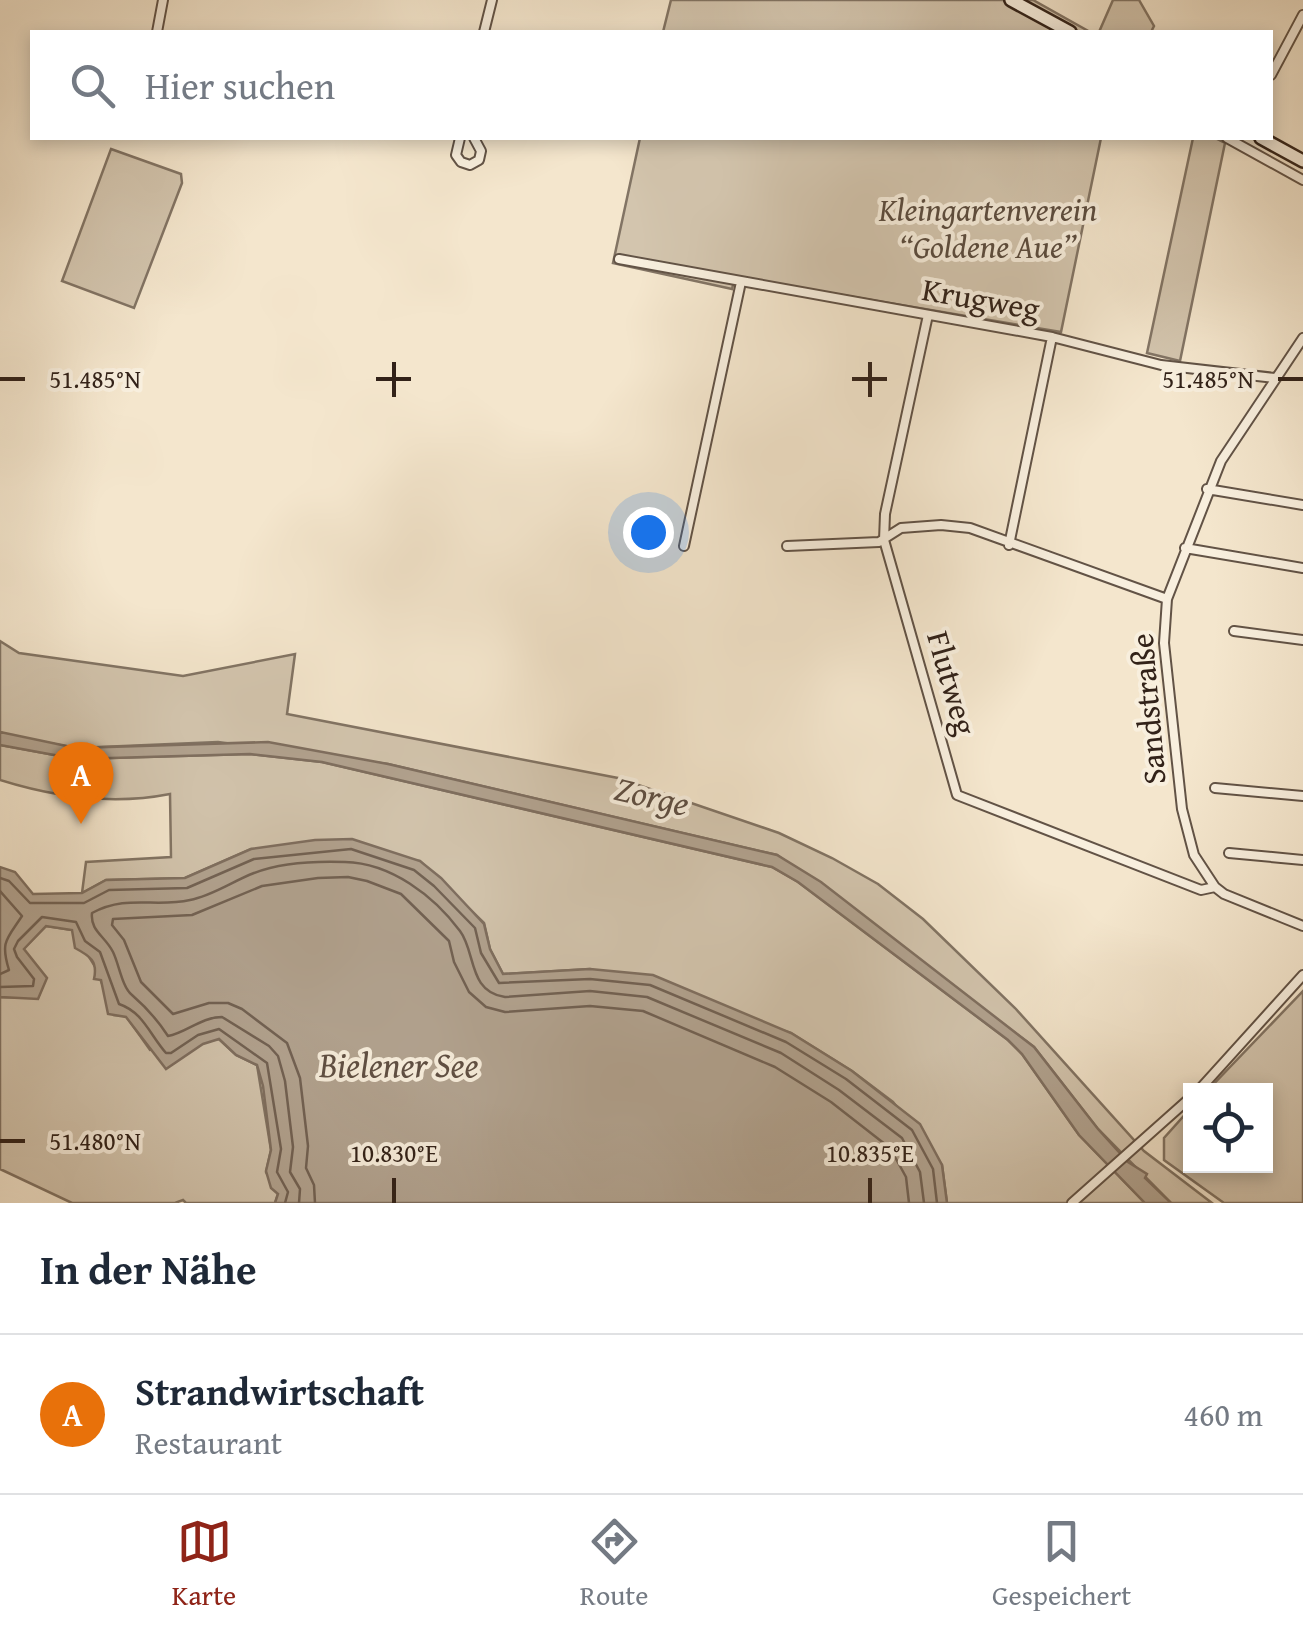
<!DOCTYPE html>
<html lang="de">
<head>
<meta charset="utf-8">
<style>
  :root { --surface:#fff; --page:#f2f2f3; --text:#1f2937; --muted:#747a83; --line:#e0e1e3; --accent:#8f2418 }
  body { margin:0; font-family:"Gentium Book Plus",serif; background:var(--page); color:var(--text) }
  .controls { position:absolute; right:30px; bottom:30px; display:grid; overflow:hidden; border-radius:0px; box-shadow:0 5px 15px #0003 }
  .controls button { width:90px; height:90px; display:grid; place-items:center; padding:0; border:0; border-bottom:2px solid var(--line); background:var(--surface); color:var(--text); font:50px sans-serif }
  .you { position:absolute; left:648px; top:532px; width:35px; height:35px; margin:-25px; border:8px solid #fff; border-radius:50%; background:#1a73e8; box-shadow:0 0 0 15px #1a73e833 }
  .badge { display:grid; place-items:center; width:65px; height:65px; border-radius:50%; background:var(--accent); color:#fff; font-size:32px; font-weight:700 }
  .pin { position:absolute; translate:-50% -82px; filter:drop-shadow(0 2px 5px #0008) }
  .pin::after { content:''; position:absolute; top:52px; width:35px; height:30px; background:inherit; clip-path:polygon(0 0,100% 0,50% 100%) }
  .list { margin:0; padding:0; list-style:none }
  h2 { display:flex; justify-content:space-between; align-items:center; height:130px; margin:0; padding:0 40px; font-size:42px }
  h2 small { font-size:32px; font-weight:400; color:var(--muted) }
  .list li { display:grid; grid-template-columns:65px 1fr auto; gap:30px; align-items:center; box-sizing:border-box; height:160px; padding:0 40px; border-top:2px solid var(--line) }
  .list b { display:block; font-size:38px; white-space:nowrap }
  .list p { margin:0; font-size:32px; white-space:nowrap; color:var(--muted) }
  .list em { font-size:32px; font-style:normal; color:var(--muted) }
  .icon { flex:none; width:55px; height:55px; fill:none; stroke:currentColor; stroke-width:2; stroke-linecap:round; stroke-linejoin:round }
  .map { position:relative; flex:none; width:1303px; height:1203px; overflow:hidden }
  .search { position:absolute; background:var(--surface); box-shadow:0 5px 15px #0003; left:30px; right:30px; top:30px; height:110px; display:flex; align-items:center; gap:25px; box-sizing:border-box; padding:0 35px; border-radius:0px; color:var(--muted); font-size:38px }
  .sheet { height:290px; background:var(--surface) }
  nav { display:flex; justify-content:space-around; align-items:center; box-sizing:border-box; height:140px; border-top:2px solid var(--line); background:var(--surface); font-size:28px; color:var(--muted) }
  nav a { display:grid; justify-items:center; gap:5px }
  nav .on { color:var(--accent) }
  .map>svg:first-child { display:block }
</style>
</head>
<body>
<div class="map">
<svg width="1303" height="1203" viewBox="0 0 1303 1203">
  <rect width="100%" height="100%" fill="#f4e6cd"/>
  <filter id="stains"><feTurbulence type="fractalNoise" baseFrequency=".002" numOctaves="4"/><feColorMatrix values="0 0 0 0 .2 0 0 0 0 .09 0 0 0 0 .02 0 0 0 .5 -.17"/></filter>
  <radialGradient id="worn" r=".72"><stop offset=".6" stop-color="#630" stop-opacity="0"/><stop offset="1" stop-color="#630" stop-opacity=".3"/></radialGradient>
  <path fill="#d3c5ae" stroke="#827464" stroke-width="2.5" d="M671,0H1033L1090,32H663Z
    M1113,0H1139L1154,26L1151,32H1099Z
    M640,138H1101L1061,332L735,277L732,289L613,263Z
    M1193,138H1215L1225,143L1180,361L1147,353Z
    M111,149L181,174L182,183L134,308L62,281Z
    M0,641L19,653L183,676L295,654L287,714L618,778L779,833L832,858L878,884L923,919L1015,1008L1144,1151L1212,1203H1171L1098,1129L1034,1047L777,855L388,764L218,742L76,748L10,736L0,732Z
    M0,745L76,759L250,754L322,762L772,867L798,882L1008,1040L1022,1054L1079,1135L1145,1203H947L942,1165L893,1102L852,1071L791,1033L590,969L503,974L490,949L484,923L420,861L251,849L185,878L106,880L82,893L86,862L171,857L170,794C114,805 54,797 0,780Z
    M46,926L72,930L96,968L114,1015L126,1016L150,1050L219,1039L236,1055L257,1065L271,1150L266,1172L278,1194L275,1203H186L183,1200L175,1203H72L0,1169V997L38,998L46,978L23,949Z
    M1303,991V1203H1224L1164,1160V1138L1190,1109V1166H1266V1090H1208Z"/>
  <path fill="#b2a390" stroke="#7f6f60" stroke-width="2.5" d="M0,732L76,748L268,742L388,764L777,855L821,882L1034,1047L1098,1129L1128,1162L1147,1174L1145,1178L1171,1203H1145L1079,1135L1022,1054L1008,1040L798,882L772,867L322,762L250,754L76,759L0,745Z
    M352,839L420,861L441,878L484,924L490,949L503,974L590,969L653,975L791,1033L852,1071L920,1124L942,1165L947,1203H275L278,1194L271,1188L266,1171L271,1150L263,1086L257,1065L236,1055L219,1039L203,1044L166,1069L126,1017L108,1014L101,980L94,979C98,961 90,956 75,948L72,930L46,926L24,949L47,978L38,999L0,997V867L15,872L33,894L82,893L106,880L185,878L251,849L315,840Z"/>
  <g fill="none" stroke-linecap="round" stroke-linejoin="round">
    <path stroke="#726254" stroke-width="2.5" d="M0,878L9,881L30,903H84L109,890L187,888L254,859L351,849L414,870L434,886L475,928L481,953L499,983L590,979L650,985L786,1042L846,1079L912,1130L933,1169L937,1203
      M0,891L22,916C7,939 0,941 9,970L0,974
      M0,987L33,986L34,979L17,957L14,949L18,941L42,917L76,922L85,941L100,952L119,1004C143,1012 150,1035 166,1053H171L198,1035L219,1029L267,1063L281,1149L277,1172L288,1192L285,1203
      M299,1203L300,1189L290,1172L293,1147L285,1081L278,1056L269,1046L222,1017C201,1017 186,1033 168,1036C157,1019 147,1008 132,995C122,987 119,964 113,952C105,936 90,931 92,913C128,894 154,908 190,900C212,896 233,881 254,873C280,863 317,861 345,862C391,863 434,896 460,931C476,952 468,992 505,997L590,991L647,997L781,1053L839,1090L902,1138L920,1172L924,1203
      M315,1203L314,1185L306,1168L308,1146L300,1078L287,1043L242,1009L228,1003H209L173,1014L141,982L124,940L112,925L113,919L192,915L262,886L318,878L348,877L367,881L401,894L449,941L454,962L469,992L486,1007L505,1012L590,1006L643,1011L775,1067L831,1102L890,1148L906,1177L909,1203"/>
    <g stroke="#625346" stroke-width="12">
      <path id="minor" d="M157,32L163,0
        M484,32L492,0
        M1271,75L1303,15
        M460,138L456,155L461,162L470,165L479,160L481,151L474,138
        M1227,138L1303,180
        M619,259L1052,337L1161,365L1275,378
        M928,315L885,514L884,540L957,795L1201,890L1215,887
        M1303,338L1221,461L1167,599L1164,643L1182,809L1194,855L1215,887L1224,894L1303,926
        M1207,489L1303,505
        M1009,545L1052,337
        M684,546L741,282
        M787,546L879,542L901,528L941,525L970,528L1167,599
        M1185,548L1303,568
        M1234,631L1303,640
        M1215,788L1303,796
        M1229,853L1303,860
        M1199,1090L1303,975
        M1072,1203L1190,1098"/>
    </g>
    <g stroke="#322219" stroke-width="16">
      <path id="secondary" d="M1011,0L1070,32
        M1261,138L1303,161"/>
    </g>
    <use href="#minor" stroke="#f8efde" stroke-width="8"/>
    <use href="#secondary" stroke="#f8efde" stroke-width="11"/>
  </g>
  <path fill="none" stroke="#322219" stroke-width="4" d="M394,362V397M870,362V397M0,379H25M376,379H411M852,379H887M1278,379H1303M0,1141H25M394,1178V1203M870,1178V1203"/>
  <g text-anchor="middle" stroke-width="8" stroke-linejoin="round" paint-order="stroke">
    <g font-size="32" font-style="italic" fill="#5a4b3e" stroke="#f8efde">
      <text x="988" y="221">Kleingartenverein<tspan x="988" dy="37">“Goldene Aue”</tspan></text>
    </g>
    <g font-size="32" fill="#322219" stroke="#f8efde">
      <text transform="translate(981 299) rotate(10)" y="11">Krugweg</text>
      <text transform="translate(952 683) rotate(74)" y="11">Flutweg</text>
      <text transform="translate(1148 709) rotate(-95)" y="11">Sandstraße</text>
    </g>
    <g font-size="35" font-style="italic" fill="#5f4f43" stroke="#f8efde">
      <text transform="translate(652 796) rotate(13)" y="12">Zorge</text>
      <text x="399" y="1077">Bielener See</text>
    </g>
  </g>
  <g font-size="25" text-anchor="middle" fill="#322219" stroke="#f8efde" stroke-width="8" stroke-linejoin="round" paint-order="stroke">
    <text x="95" y="388">51.485°N</text>
    <text x="1208" y="388">51.485°N</text>
    <text x="95" y="1150">51.480°N</text>
    <text x="394" y="1162">10.830°E</text>
    <text x="870" y="1162">10.835°E</text>
  </g>
  <rect width="100%" height="100%" filter="url(#stains)"/>
  <rect width="100%" height="100%" fill="url(#worn)"/>
</svg>
<div class="controls">
<button><svg class="icon" aria-label="locate" viewBox="0 0 24 24"><circle cx="12" cy="12" r="6"/><path d="M12 2v4M12 18v4M2 12h4M18 12h4"/></svg></button>
</div>
<div class="you"></div>
<div class="pin badge" style="left:81px;top:824px;background:#e8710a">A</div>
<div class="search"><svg class="icon" aria-label="search" viewBox="0 0 24 24"><circle cx="10" cy="10" r="6"/><path d="M15 15l6 6"/></svg>Hier suchen</div>
</div>
<section class="sheet">
<h2>In der Nähe<small></small></h2>
<ul class="list">
<li><span class="badge" style="background:#e8710a">A</span><div><b>Strandwirtschaft</b><p>Restaurant</p></div><em>460 m</em></li>
</ul>
</section>
<nav>
<a class="on"><svg class="icon" aria-label="map" viewBox="0 0 24 24"><path d="M3 6l6-2 6 2 6-2v14l-6 2-6-2-6 2zM9 4v14M15 6v14"/></svg>Karte</a>
<a><svg class="icon" aria-label="directions" viewBox="0 0 24 24"><path d="M12 3l9 9-9 9-9-9zM9 14v-3h6M13 9l2 2-2 2"/></svg>Route</a>
<a><svg class="icon" aria-label="saved" viewBox="0 0 24 24"><path d="M7 4h10v16l-5-4-5 4z"/></svg>Gespeichert</a>
</nav>
</body>
</html>
